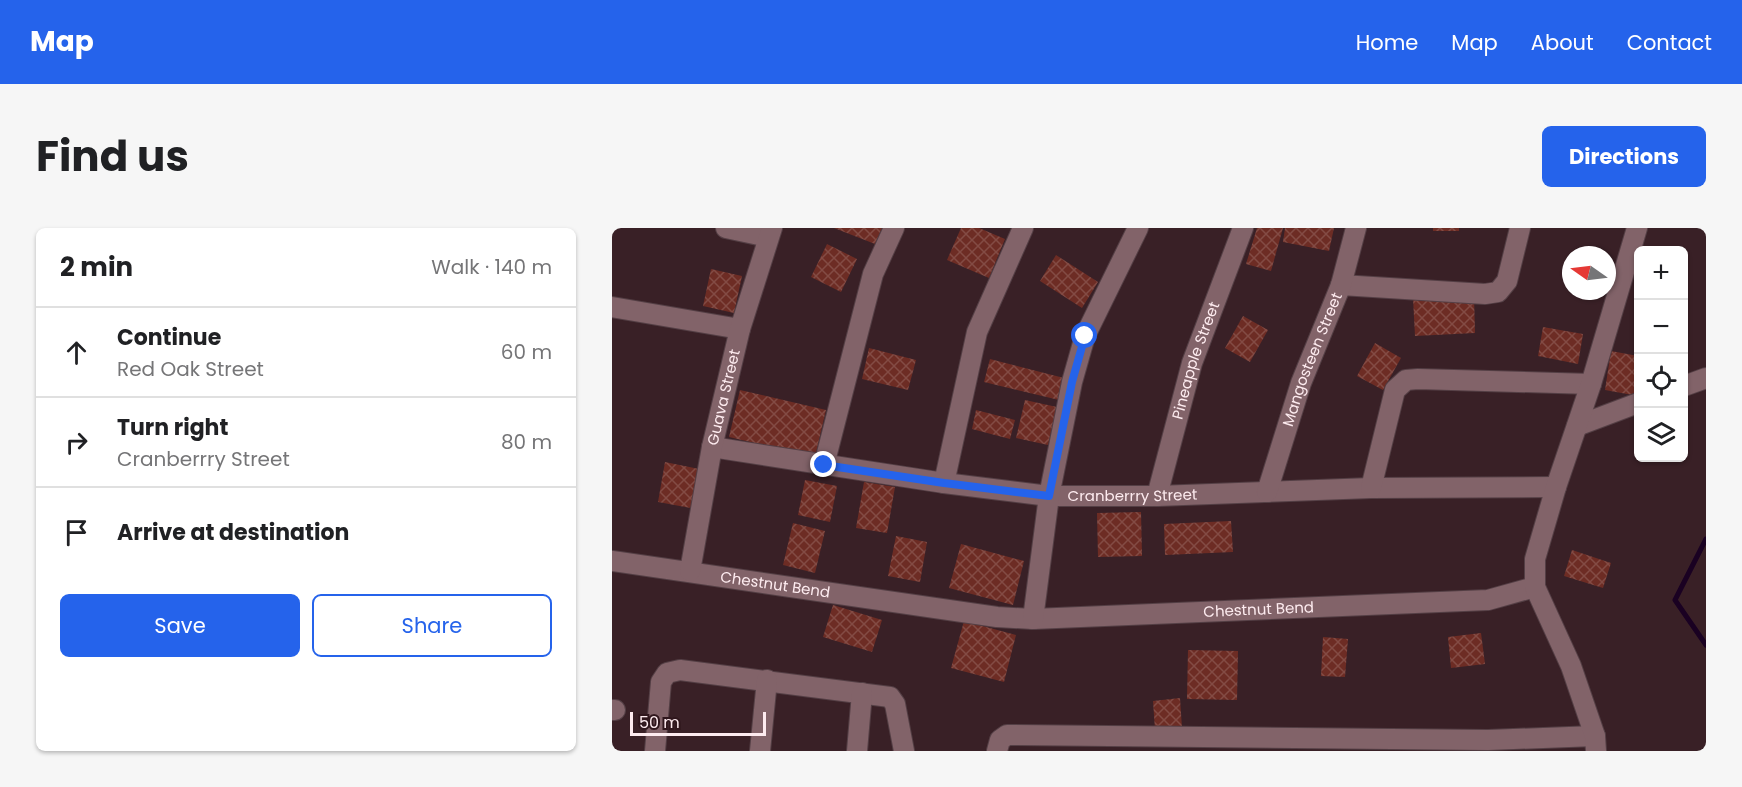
<!DOCTYPE html>
<html lang="en">
<head>
<meta charset="utf-8">
<style>
  :root { --surface:#fff; --page:#f6f6f6; --text:#202124; --muted:#757577; --line:#e0e0e0; --accent:#2563eb }
  body { margin:0; font-family:Poppins,sans-serif; background:var(--page); color:var(--text) }
  .controls { position:absolute; right:18px; top:18px; display:grid; overflow:hidden; border-radius:9px; box-shadow:0 2px 4px #0004 }
  .controls button { width:54px; height:54px; display:grid; place-items:center; padding:0; border:0; border-bottom:2px solid var(--line); background:var(--surface); color:var(--text); font:30px sans-serif }
  .compass { position:absolute; left:950px; top:18px; width:54px; height:54px; border-radius:50%; background:var(--surface); box-shadow:0 2px 4px #0004; rotate:284deg }
  .scale { position:absolute; left:18px; bottom:15px; width:136px; box-sizing:border-box; padding-left:6px; border:3px solid #fdebef; border-top:0; font-size:16px; line-height:21px; white-space:nowrap; color:#fdebef; -webkit-text-stroke:4px #2f161c; paint-order:stroke }
  .stop { position:absolute; width:18px; height:18px; margin:-14px; border:4px solid #2563eb; border-radius:50%; background:#fff }
  .stop.end { background:#2563eb; border-color:#fff; box-shadow:0 2px 6px #0008 }
  .list { margin:0; padding:0; list-style:none }
  h2 { display:flex; justify-content:space-between; align-items:center; height:78px; margin:0; padding:0 24px; font-size:26px }
  h2 small { font-size:20px; font-weight:400; color:var(--muted) }
  .list li { display:grid; grid-template-columns:39px 1fr auto; gap:18px; align-items:center; box-sizing:border-box; height:90px; padding:0 24px; border-top:2px solid var(--line) }
  .list b { display:block; font-size:22px; white-space:nowrap }
  .list p { margin:0; font-size:20px; white-space:nowrap; color:var(--muted) }
  .list em { font-size:20px; font-style:normal; color:var(--muted) }
  .actions { display:flex; gap:12px; padding:18px 24px }
  .actions a { flex:1; padding:14px 0; border:2px solid var(--accent); border-radius:9px; text-align:center; font-size:21px; color:var(--accent) }
  .actions .main { background:var(--accent); color:#fff }
  .icon { flex:none; width:33px; height:33px; fill:none; stroke:currentColor; stroke-width:2; stroke-linecap:round; stroke-linejoin:round }
  .map { position:relative; flex:none; width:1094px; height:523px; overflow:hidden; border-radius:9px }
  header { display:flex; align-items:center; gap:36px; box-sizing:border-box; height:84px; padding:0 30px; background:var(--accent); color:#fff }
  header strong { font-size:28px }
  nav { display:flex; gap:33px; margin-inline-start:auto; font-size:21px }
  .intro { display:flex; align-items:center; justify-content:space-between; box-sizing:border-box; height:144px; padding:0 36px }
  h1 { margin:0; font-size:42px }
  .button { padding:15px 27px; border-radius:9px; background:var(--accent); color:#fff; font-size:21px; font-weight:700 }
  main { display:flex; gap:36px; padding:0 36px }
  aside { flex:1; background:var(--surface); border-radius:9px; box-shadow:0 2px 4px #0004 }
  .map>svg:first-child { display:block }
</style>
</head>
<body>
<header>
<strong>Map</strong>
<nav><a>Home</a><a>Map</a><a>About</a><a>Contact</a></nav>
</header>
<div class="intro"><h1>Find us</h1><a class="button">Directions</a></div>
<main>
<aside>
<h2>2 min<small>Walk · 140 m</small></h2>
<ul class="list">
<li><svg class="icon" aria-label="ahead" viewBox="0 0 24 24"><path d="M12 20V5M6 11l6-6 6 6"/></svg><div><b>Continue</b><p>Red Oak Street</p></div><em>60 m</em></li>
<li><svg class="icon" aria-label="right" viewBox="0 0 24 24"><path d="M7 20v-9h11M14 6l5 5-5 5"/></svg><div><b>Turn right</b><p>Cranberrry Street</p></div><em>80 m</em></li>
<li><svg class="icon" aria-label="arrive" viewBox="0 0 24 24"><path d="M6 21V4h12l-3 4 3 4H6"/></svg><div><b>Arrive at destination</b></div></li>
</ul>
<div class="actions"><a class="main">Save</a><a>Share</a></div>
</aside>
<div class="map">
<svg width="1094" height="523" viewBox="0 0 1094 523">
  <defs>
    <pattern id="building-cross-hatch" width="8" height="8" patternUnits="userSpaceOnUse" patternTransform="scale(1.5)"><rect width="8" height="8" fill="#6d2c24"/><path d="M0 0l8 8M0 8l8-8" fill="none" stroke="#834b44"/></pattern>
  </defs>
  <rect width="100%" height="100%" fill="#392026"/>
  <g fill="none" stroke-linecap="round" stroke-linejoin="round">
    <path stroke="#1a0122" stroke-width="5" d="M1094,311L1063,372L1094,417"/>
  </g>
  <path fill="url(#building-cross-hatch)" d="M222,0H270L263,16Z
    M349,0H367L393,11L377,50L335,32Z
    M645,0H671L659,43L634,36Z
    M673,0H722L717,23L671,14Z
    M821,0H847V3H821Z
    M215,16L245,31L229,64L199,49Z
    M444,27L486,54L470,80L428,53Z
    M99,41L130,48L122,85L91,78Z
    M862,68L863,105L803,108L801,70Z
    M631,88L656,102L638,134L613,120Z
    M931,99L971,106L966,136L926,128Z
    M763,115L789,130L771,162L745,148Z
    M257,120L304,132L296,162L250,151Z
    M999,123L1026,128V168L993,162Z
    M378,131L452,150L447,172L372,154Z
    M128,162L214,182L203,229L117,209Z
    M413,172L445,179L436,217L404,210Z
    M364,182L403,192L398,211L360,201Z
    M53,234L92,242L84,281L46,274Z
    M193,252L225,258L218,294L186,287Z
    M252,254L283,259L275,305L244,300Z
    M529,284L530,328L486,329L485,285Z
    M619,293L621,324L553,327L552,296Z
    M181,295L213,303L203,345L171,337Z
    M284,308L315,314L308,354L276,348Z
    M349,316L412,333L401,377L337,360Z
    M960,322L999,335L991,360L952,348Z
    M221,377L270,392L260,424L211,409Z
    M352,393L404,407L392,454L339,440Z
    M869,405L873,436L839,440L836,409Z
    M711,409L736,411L733,449L709,448Z
    M576,422L626,423L625,472L575,471Z
    M568,470L570,500L543,502L541,473Z"/>
  <g fill="none" stroke-linecap="round" stroke-linejoin="round">
    <g stroke="#543f45" stroke-width="22">
      <g id="street">
        <path d="M114,0L156,9"/>
        <path d="M729,57L873,66L886,64L895,53L908,0"/>
        <path d="M0,79L128,101"/>
        <path d="M1072,158L1094,150"/>
        <path d="M965,198L1026,175"/>
        <path id="s1" d="M100,219L332,255L437,268H545L759,260L944,259"/>
        <path d="M212,237L261,46L282,0"/>
        <path d="M332,255L365,104L411,0"/>
        <path d="M759,260L783,162L794,152L806,151L979,156"/>
        <path id="s2" d="M655,264L689,155L729,57L744,0"/>
        <path id="s3" d="M545,268L580,135L631,0"/>
        <path id="s4" d="M0,333L385,389L421,391L876,372L923,359"/>
        <path id="s5" d="M78,343L100,219L128,101L160,0"/>
        <path d="M421,391L437,268L460,154L473,108L526,0"/>
        <path d="M0,482H3"/>
        <path d="M43,523L49,454L55,445L68,442L278,469L283,476L292,523"/>
        <path d="M148,523L155,452"/>
        <path d="M245,523L250,465"/>
        <path d="M385,523L388,512L395,507L876,512L983,508"/>
        <path d="M984,523L983,508L959,438L923,359V331L944,259L979,156L1025,0"/>
      </g>
    </g>
    <use href="#street" stroke="#826369" stroke-width="20"/>
  </g>
  <g fill="none" stroke-linecap="round" stroke-linejoin="round">
    <path stroke="#2563eb" stroke-width="8" d="M212,237L332,255L437,268L460,154L473,108"/>
  </g>
  <g text-anchor="middle" stroke-width="4.5" stroke-linejoin="round" paint-order="stroke">
    <g font-size="15" fill="#fdebef" stroke="#2f161c">
      <text dy="5" stroke="none"><textPath href="#s2" startOffset="140">Mangosteen Street</textPath></text>
      <text dy="5" stroke="none"><textPath href="#s3" startOffset="141">Pineapple Street</textPath></text>
      <text dy="5" stroke="none"><textPath href="#s5" startOffset="177">Guava Street</textPath></text>
      <text dy="5" stroke="none"><textPath href="#s1" startOffset="424">Cranberrry Street</textPath></text>
      <text dy="5" stroke="none"><textPath href="#s4" startOffset="165">Chestnut Bend</textPath></text>
      <text dy="5" stroke="none"><textPath href="#s4" startOffset="651">Chestnut Bend</textPath></text>
    </g>
  </g>
</svg>
<div class="controls">
<button>+</button>
<button>−</button>
<button><svg class="icon" aria-label="locate" viewBox="0 0 24 24"><circle cx="12" cy="12" r="6"/><path d="M12 2v4M12 18v4M2 12h4M18 12h4"/></svg></button>
<button><svg class="icon" aria-label="layers" viewBox="0 0 24 24"><path d="M12 4l9 5-9 5-9-5zM3 14l9 5 9-5"/></svg></button>
</div>
<svg class="compass" viewBox="-18 -18 36 36"><path d="M0-13l5 13h-10z" fill="#e53935"/><path d="M0 13l5-13h-10z" fill="#757577"/></svg>
<div class="scale">50 m</div>
<div class="stop" style="left:473px;top:108px"></div>
<div class="stop end" style="left:212px;top:237px"></div>
</div>
</main>
</body>
</html>
